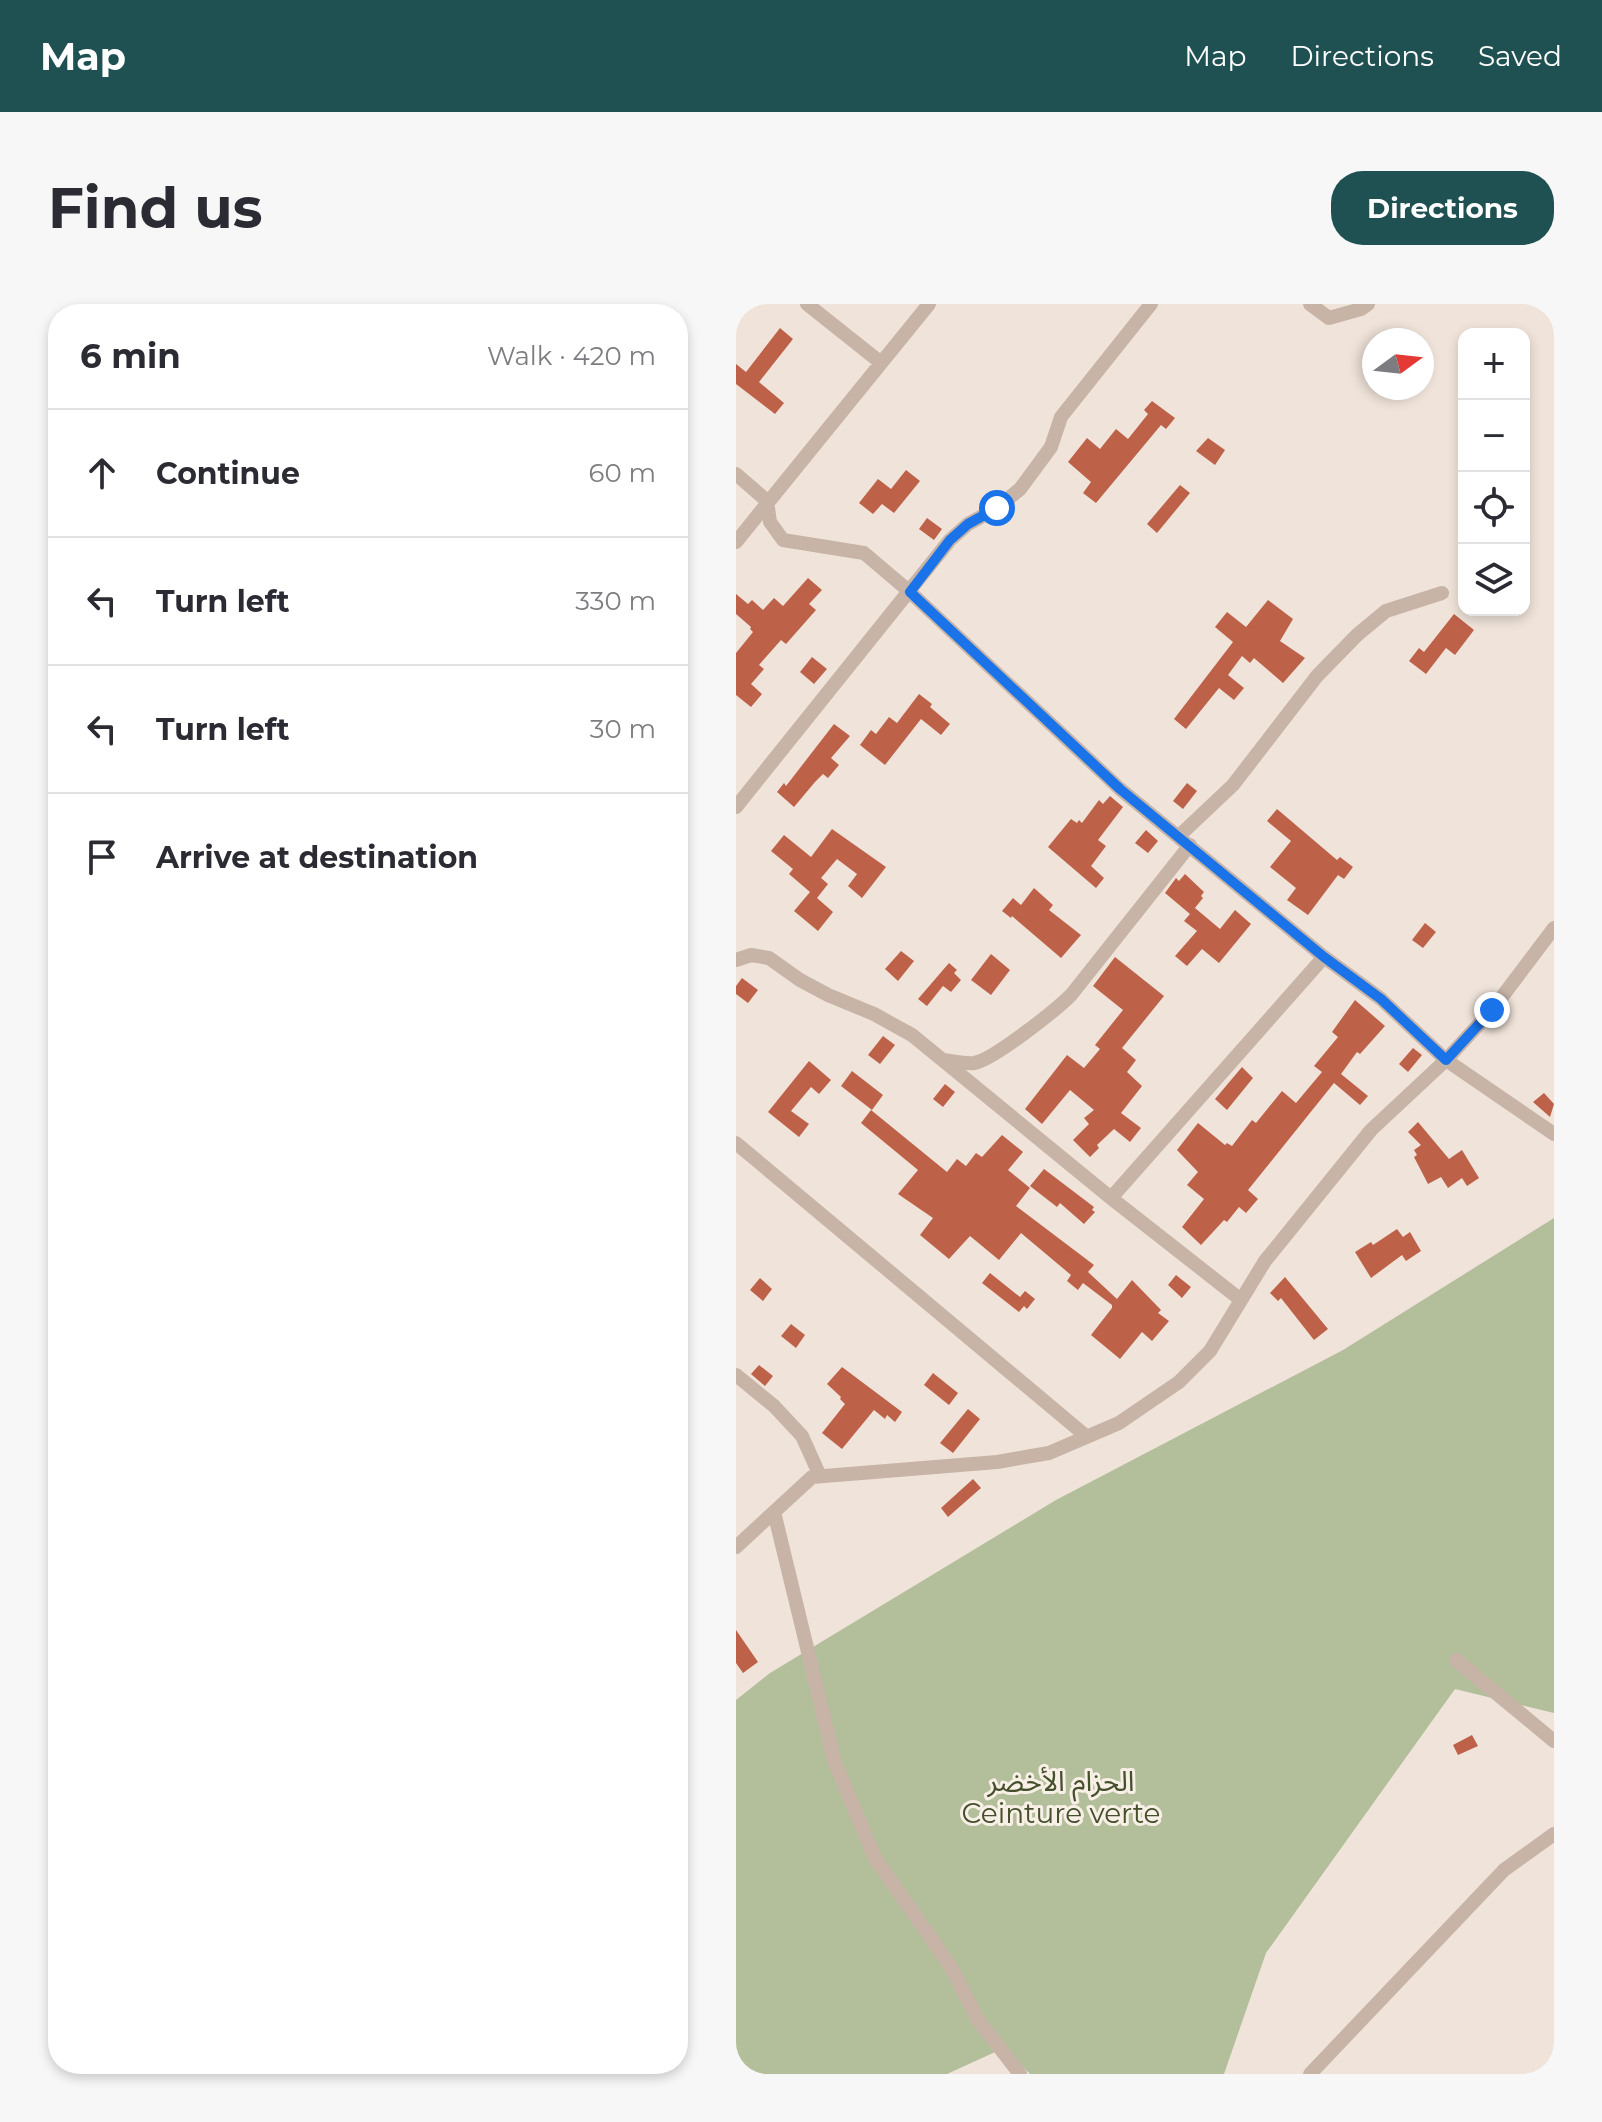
<!DOCTYPE html>
<html lang="en">
<head>
<meta charset="utf-8">
<style>
  :root { --surface:#fff; --page:#f7f7f7; --text:#2b2b33; --muted:#7c7c81; --line:#e1e1e2; --accent:#1f5152 }
  body { margin:0; font-family:Montserrat,"Noto Sans Arabic",sans-serif; background:var(--page); color:var(--text) }
  .controls { position:absolute; right:24px; top:24px; display:grid; overflow:hidden; border-radius:16px; box-shadow:0 4px 12px #0003 }
  .controls button { width:72px; height:72px; display:grid; place-items:center; padding:0; border:0; border-bottom:2px solid var(--line); background:var(--surface); color:var(--text); font:40px sans-serif }
  .compass { position:absolute; left:626px; top:24px; width:72px; height:72px; border-radius:50%; background:var(--surface); box-shadow:0 4px 12px #0003; rotate:75deg }
  .stop { position:absolute; width:24px; height:24px; margin:-18px; border:6px solid #1a73e8; border-radius:50%; background:#fff }
  .stop.end { background:#1a73e8; border-color:#fff; box-shadow:0 2px 8px #0008 }
  .list { margin:0; padding:0; list-style:none }
  h2 { display:flex; justify-content:space-between; align-items:center; height:104px; margin:0; padding:0 32px; font-size:34px }
  h2 small { font-size:26px; font-weight:400; color:var(--muted) }
  .list li { display:grid; grid-template-columns:52px 1fr auto; gap:24px; align-items:center; box-sizing:border-box; height:128px; padding:0 32px; border-top:2px solid var(--line) }
  .list b { display:block; font-size:30px; white-space:nowrap }
  .list em { font-size:26px; font-style:normal; color:var(--muted) }
  .icon { flex:none; width:44px; height:44px; fill:none; stroke:currentColor; stroke-width:2; stroke-linecap:round; stroke-linejoin:round }
  .map { position:relative; flex:none; width:818px; height:1770px; overflow:hidden; border-radius:32px }
  header { display:flex; align-items:center; gap:48px; box-sizing:border-box; height:112px; padding:0 40px; background:var(--accent); color:#fff }
  header strong { font-size:38px }
  nav { display:flex; gap:44px; margin-inline-start:auto; font-size:28px }
  .intro { display:flex; align-items:center; justify-content:space-between; box-sizing:border-box; height:192px; padding:0 48px }
  h1 { margin:0; font-size:56px }
  .button { padding:20px 36px; border-radius:32px; background:var(--accent); color:#fff; font-size:28px; font-weight:700 }
  main { display:flex; gap:48px; padding:0 48px }
  aside { flex:1; background:var(--surface); border-radius:32px; box-shadow:0 4px 12px #0003 }
  .map>svg:first-child { display:block }
</style>
</head>
<body>
<header>
<strong>Map</strong>
<nav><a>Map</a><a>Directions</a><a>Saved</a></nav>
</header>
<div class="intro"><h1>Find us</h1><a class="button">Directions</a></div>
<main>
<aside>
<h2>6 min<small>Walk · 420 m</small></h2>
<ul class="list">
<li><svg class="icon" aria-label="ahead" viewBox="0 0 24 24"><path d="M12 20V5M6 11l6-6 6 6"/></svg><div><b>Continue</b></div><em>60 m</em></li>
<li><svg class="icon" aria-label="left" viewBox="0 0 24 24"><path d="M17 20v-9H6M10 6l-5 5 5 5"/></svg><div><b>Turn left</b></div><em>330 m</em></li>
<li><svg class="icon" aria-label="left" viewBox="0 0 24 24"><path d="M17 20v-9H6M10 6l-5 5 5 5"/></svg><div><b>Turn left</b></div><em>30 m</em></li>
<li><svg class="icon" aria-label="arrive" viewBox="0 0 24 24"><path d="M6 21V4h12l-3 4 3 4H6"/></svg><div><b>Arrive at destination</b></div></li>
</ul>
</aside>
<div class="map">
<svg width="818" height="1770" viewBox="0 0 818 1770">
  <rect width="100%" height="100%" fill="#f0e4da"/>
  <path fill="#b3be9b" d="M818,914V1409L719,1385L530,1649L488,1770H294L268,1744L211,1770H0V1396L34,1369L320,1196L607,1046Z"/>
  <path fill="#be6149" d="M44,24L57,35L23,78L48,99L39,110L0,80V60L10,68Z
    M416,97L439,114L430,125L425,121L360,199L347,189L355,178L332,158L351,134L364,145L380,125L392,135L412,110L408,106Z
    M472,134L489,146L479,161L460,147Z
    M170,166L184,177L158,209L146,200L137,210L123,199L142,175L155,185Z
    M444,181L454,189L421,229L411,220Z
    M191,214L206,225L198,236L183,225Z
    M72,274L86,286L73,300L80,306L50,340L45,336L23,361L28,365L15,380L26,390L15,403L0,391V349L17,328L14,325L15,323L0,310V290L12,300L16,296L27,306L38,294L47,302Z
    M532,296L557,315L544,337L569,354L547,379L518,354L514,359L506,352L492,371L508,384L498,396L483,384L450,425L438,415L497,338L479,323L491,308L510,323Z
    M718,310L738,326L719,351L710,344L690,370L673,357L683,344L688,348Z
    M76,353L91,365L78,380L64,368Z
    M183,390L196,400L194,403L214,420L205,431L185,415L149,461L124,441L135,426L140,430L153,413L161,419Z
    M98,420L114,432L95,454L103,461L92,474L87,470L79,478L58,503L41,488L48,479L50,482Z
    M451,479L461,487L447,505L437,497Z
    M374,492L387,503L362,536L370,542L355,562L368,574L360,584L312,543L335,515L341,519L343,516L346,519L363,496L367,500Z
    M541,505L601,556L604,553L617,563L608,575L602,571L572,611L551,596L560,584L534,563L555,537L531,517Z
    M96,525L150,563L126,594L112,582L121,570L101,555L85,574L92,580L81,594L97,608L82,627L58,607L74,588L53,570L57,565L35,547L48,531L75,553Z
    M410,526L422,537L412,549L399,539Z
    M449,570L468,588L465,592L467,594L454,610L429,589L440,574L443,577Z
    M298,584L317,601L313,606L345,631L325,654L276,612L275,614L266,607L277,594L285,601Z
    M459,604L484,625L499,606L515,620L483,659L466,645L451,662L439,652L461,627L448,617Z
    M689,619L700,628L687,644L676,636Z
    M165,647L178,657L162,677L149,665Z
    M255,650L274,666L255,691L235,676Z
    M379,653L428,692L386,744L400,756L391,768L406,782L385,809L405,824L394,838L378,825L361,841L363,844L354,853L337,836L353,820L348,814L358,806L334,786L306,820L289,805L331,751L348,764L364,745L359,741L387,706L357,682Z
    M213,659L221,666L218,669L225,676L215,688L207,682L191,702L182,695Z
    M6,674L22,686L12,699L0,690V682Z
    M619,696L649,722L624,750L621,748L605,770L632,792L624,801L598,779L512,886L522,895L510,909L503,903L491,918L488,916L465,941L446,923L468,895L451,881L462,868L441,846L462,819L489,841L491,839L496,842L516,816L520,819L546,787L560,799L586,768L578,762L602,733L596,728Z
    M147,732L159,741L144,760L132,751Z
    M677,744L686,751L672,768L663,760Z
    M73,757L95,776L83,790L75,783L55,807L73,820L63,833L32,808Z
    M506,763L517,774L491,806L479,795Z
    M116,767L147,791L136,806L105,782Z
    M209,780L219,788L207,803L197,795Z
    M808,789L818,800L814,813L797,798Z
    M135,806L211,868L221,855L230,862L240,849L246,853L266,831L287,848L272,866L294,884L280,902L358,961L352,968L381,995L396,976L425,1006L422,1009L433,1017L416,1037L406,1028L384,1055L355,1031L376,1004V1001L347,979L342,986L331,977L335,971L285,929L263,956L234,932L213,955L184,931L197,914L162,890L182,866L125,819Z
    M682,818L713,855L726,846L743,874L731,882L726,874L712,884L705,873L692,880L678,853L681,851L678,846L685,841L672,828Z
    M308,865L358,903L356,906L359,908L348,920L324,899L321,903L294,882Z
    M661,925L667,933L674,928L685,947L670,957L666,951L635,974L619,948L635,938L637,941Z
    M254,969L284,993L289,987L299,995L291,1005L288,1002L283,1008L246,979Z
    M440,971L455,983L446,994L432,981Z
    M549,973L592,1025L578,1036L545,994L542,997L534,989Z
    M24,974L36,985L27,997L14,986Z
    M55,1020L69,1031L60,1044L45,1032Z
    M23,1061L37,1072L29,1082L15,1070Z
    M106,1063L166,1108L159,1118L151,1111L149,1115L138,1106L106,1145L86,1129L109,1100L104,1095L105,1093L91,1080Z
    M197,1069L222,1089L213,1101L188,1081Z
    M232,1105L244,1115L217,1149L204,1139Z
    M237,1175L245,1184L212,1213L205,1204Z
    M0,1326L22,1358L7,1369L0,1359Z
    M736,1431L742,1442L722,1451L717,1441Z"/>
  <g fill="none" stroke-linecap="round" stroke-linejoin="round">
    <path stroke="#c7b4a7" stroke-width="14" d="M71,0L144,58
      M574,0L593,14L625,5L632,0
      M0,170L31,197L34,218L47,236L128,249L174,288L384,485L588,653L645,695L710,756L756,706L818,624
      M0,238L193,0
      M0,503L214,236L232,220L261,204L284,185L315,143L325,113L415,0
      M443,532L497,481L581,372L621,331L650,307L706,289
      M0,656L15,651L33,654L64,676L92,691L138,710L176,731L375,894L505,996
      M207,756C217,757 229,760 238,759C257,756 320,706 335,691L454,541
      M0,839L350,1132
      M375,894L588,653
      M0,1071L38,1102L66,1132L84,1172
      M38,1208L99,1459L139,1554L215,1663L242,1716L284,1770
      M0,1243L76,1173L261,1158L313,1149L383,1119L443,1078L474,1047L529,957L635,826L710,756L818,830
      M720,1356L818,1437
      M574,1770L768,1566L818,1530"/>
  </g>
  <g fill="none" stroke-linecap="round" stroke-linejoin="round">
    <path stroke="#1a73e8" stroke-width="10" d="M261,204L232,220L214,236L174,288L384,485L588,653L645,695L710,756L756,706"/>
  </g>
  <g text-anchor="middle" stroke-width="6" stroke-linejoin="round" paint-order="stroke">
    <g font-size="28" fill="#44502c" stroke="#f8efe6">
      <text x="325" y="1487">الحزام الأخضر<tspan x="325" dy="32">Ceinture verte</tspan></text>
    </g>
  </g>
</svg>
<div class="controls">
<button>+</button>
<button>−</button>
<button><svg class="icon" aria-label="locate" viewBox="0 0 24 24"><circle cx="12" cy="12" r="6"/><path d="M12 2v4M12 18v4M2 12h4M18 12h4"/></svg></button>
<button><svg class="icon" aria-label="layers" viewBox="0 0 24 24"><path d="M12 4l9 5-9 5-9-5zM3 14l9 5 9-5"/></svg></button>
</div>
<svg class="compass" viewBox="-18 -18 36 36"><path d="M0-13l5 13h-10z" fill="#e53935"/><path d="M0 13l5-13h-10z" fill="#7c7c81"/></svg>
<div class="stop" style="left:261px;top:204px"></div>
<div class="stop end" style="left:756px;top:706px"></div>
</div>
</main>
</body>
</html>
